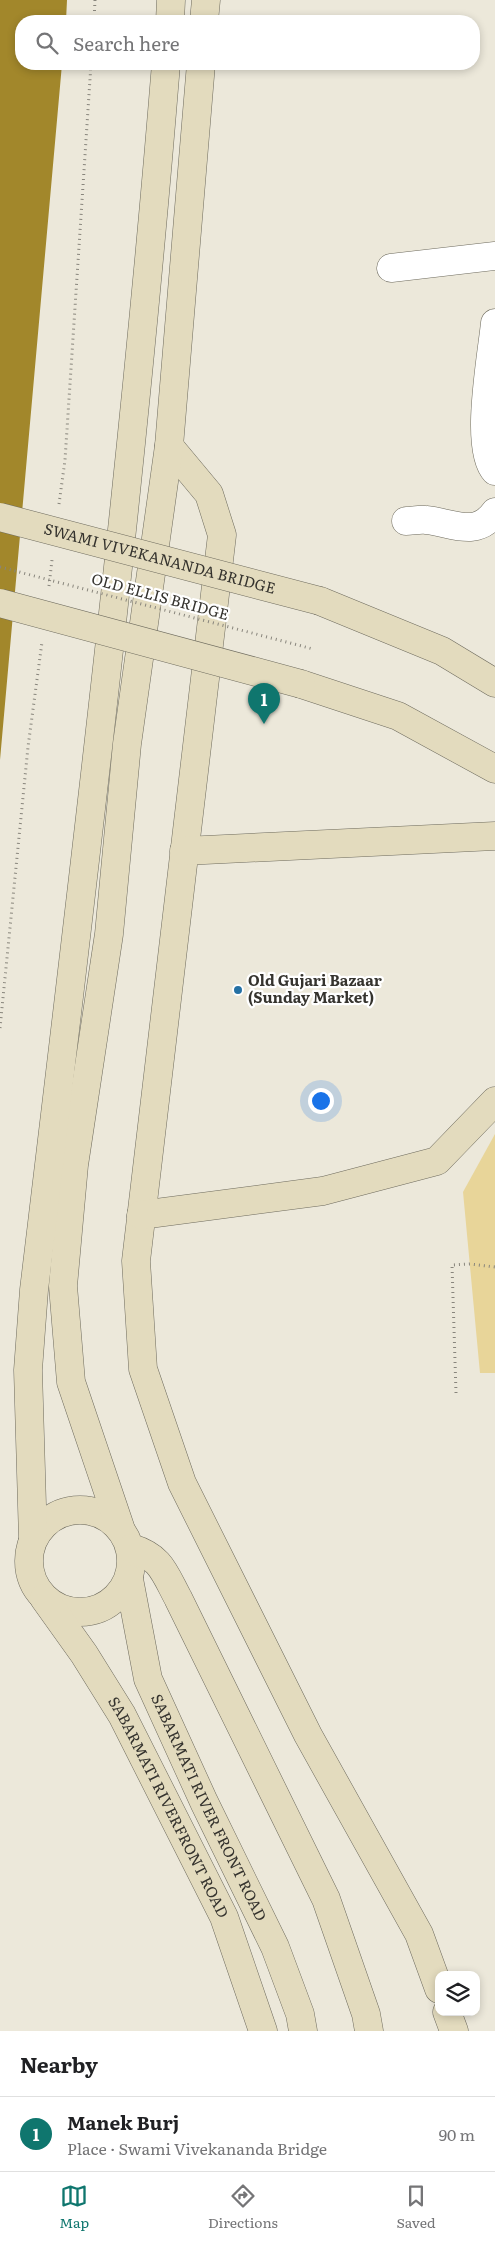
<!DOCTYPE html>
<html lang="en">
<head>
<meta charset="utf-8">
<style>
  :root { --surface:#fff; --page:#f6f6f6; --text:#202124; --muted:#757577; --line:#e0e0e0; --accent:#0f766e }
  body { margin:0; font-family:Literata,serif; background:var(--page); color:var(--text) }
  .controls { position:absolute; right:15px; bottom:15px; display:grid; overflow:hidden; border-radius:10px; box-shadow:0 2px 8px #0003 }
  .controls button { width:45px; height:45px; display:grid; place-items:center; padding:0; border:0; border-bottom:1px solid var(--line); background:var(--surface); color:var(--text); font:25px sans-serif }
  .you { position:absolute; left:320px; top:1100px; width:18px; height:18px; margin:-12px; border:4px solid #fff; border-radius:50%; background:#1a73e8; box-shadow:0 0 0 8px #1a73e833 }
  .badge { display:grid; place-items:center; width:32px; height:32px; border-radius:50%; background:var(--accent); color:#fff; font-size:16px; font-weight:700 }
  .pin { position:absolute; translate:-50% -41px; filter:drop-shadow(0 1px 2px #0008) }
  .pin::after { content:''; position:absolute; top:26px; width:18px; height:15px; background:inherit; clip-path:polygon(0 0,100% 0,50% 100%) }
  .list { margin:0; padding:0; list-style:none }
  h2 { display:flex; justify-content:space-between; align-items:center; height:65px; margin:0; padding:0 20px; font-size:21px }
  h2 small { font-size:16px; font-weight:400; color:var(--muted) }
  .list li { display:grid; grid-template-columns:32px 1fr auto; gap:15px; align-items:center; box-sizing:border-box; height:75px; padding:0 20px; border-top:1px solid var(--line) }
  .list b { display:block; font-size:19px; white-space:nowrap }
  .list p { margin:0; font-size:16px; white-space:nowrap; color:var(--muted) }
  .list em { font-size:16px; font-style:normal; color:var(--muted) }
  .icon { flex:none; width:28px; height:28px; fill:none; stroke:currentColor; stroke-width:2; stroke-linecap:round; stroke-linejoin:round }
  .map { position:relative; flex:none; width:495px; height:2031px; overflow:hidden }
  .search { position:absolute; background:var(--surface); box-shadow:0 2px 8px #0003; left:15px; right:15px; top:15px; height:55px; display:flex; align-items:center; gap:12px; box-sizing:border-box; padding:0 18px; border-radius:20px; color:var(--muted); font-size:19px }
  .sheet { height:140px; background:var(--surface) }
  nav { display:flex; justify-content:space-around; align-items:center; box-sizing:border-box; height:70px; border-top:1px solid var(--line); background:var(--surface); font-size:14px; color:var(--muted) }
  nav a { display:grid; justify-items:center; gap:2px }
  nav .on { color:var(--accent) }
  .map>svg:first-child { display:block }
</style>
</head>
<body>
<div class="map">
<svg width="495" height="2031" viewBox="0 0 495 2031">
  <rect width="100%" height="100%" fill="#ece8da"/>
  <path fill="#e8d599" d="M495,1134V1373H480L463,1192Z"/>
  <path fill="#a2872b" d="M0,0H67L66,21H21V64H62L0,760Z"/>
  <g fill="none" stroke-linecap="round" stroke-linejoin="round">
    <g stroke="#6e6b5e" stroke-width="29">
      <path id="minor" d="M391,268L495,256
        M495,323C492,354 474,449 495,471
        M406,521C412,521 420,519 426,520C451,522 476,539 495,512"/>
    </g>
    <g stroke="#6e6b5e" stroke-width="29">
      <g id="secondary">
        <path d="M170,21L171,0"/>
        <path d="M204,21L206,0"/>
        <path d="M169,446L209,494L222,535L136,1261L143,1369L182,1483L308,1735L419,1934L439,1989"/>
        <path d="M320,601L442,651L495,683"/>
        <path d="M301,684L398,716L495,769"/>
        <path d="M184,851L495,836"/>
        <path d="M141,1215L323,1191L437,1161L495,1101"/>
        <circle cx="80" cy="1561" r="51"/>
        <path d="M120,1527L71,1382L63,1286L74,1165L109,934L127,744L169,446L201,64"/>
        <path d="M33,1539L28,1370L34,1290C83,881 133,473 166,64"/>
        <path d="M131,1548C161,1557 164,1572 178,1598L326,1899L366,2014L369,2031"/>
        <path id="s1" d="M129,1579L148,1679L204,1802L275,1947L300,2014L303,2031"/>
        <path id="s2" d="M44,1598L84,1654L122,1715L224,1917L263,2031"/>
        <path d="M447,2012L454,2031"/>
      </g>
    </g>
    <path stroke="#88857c" stroke-width="3" stroke-dasharray="1 4" stroke-linecap="butt" d="M94,21L95,0
      M59,504L65,460L91,64
      M49,586L52,560
      M0,1028L28,747L42,642
      M456,1393L452,1265L470,1264L495,1267"/>
    <use href="#minor" stroke="#fff" stroke-width="28"/>
    <use href="#secondary" stroke="#e3dbbe" stroke-width="28"/>
    <g stroke="#6e6b5e" stroke-width="29" stroke-linecap="butt">
      <g id="secondary-bridge">
        <path id="s3" d="M0,517L320,601"/>
        <path d="M0,603L301,684"/>
      </g>
    </g>
    <path stroke="#88857c" stroke-width="3" stroke-dasharray="1 4" stroke-linecap="butt" d="M0,567L313,649"/>
    <use href="#secondary-bridge" stroke="#e3dbbe" stroke-width="28"/>
  </g>
  <circle fill="#2571a4" stroke="#fff" stroke-width="2" cx="238" cy="990" r="5"/>
  <g text-anchor="middle" stroke-width="4.5" stroke-linejoin="round" paint-order="stroke">
    <g font-size="15" fill="#35332e" stroke="#fff">
      <text dy="5" stroke="none"><textPath href="#s3" startOffset="165">SWAMI VIVEKANANDA BRIDGE</textPath></text>
      <text transform="translate(160 597) rotate(15)" y="5">OLD ELLIS BRIDGE</text>
      <text dy="5" stroke="none"><textPath href="#s2" startOffset="244">SABARMATI RIVERFRONT ROAD</textPath></text>
      <text dy="5" stroke="none"><textPath href="#s1" startOffset="244">SABARMATI RIVER FRONT ROAD</textPath></text>
    </g>
    <g font-size="15" font-weight="bold" fill="#35332e" stroke="#fff" text-anchor="start">
      <text x="248" y="986">Old Gujari Bazaar<tspan x="248" dy="17">(Sunday Market)</tspan></text>
    </g>
  </g>
</svg>
<div class="controls">
<button><svg class="icon" aria-label="layers" viewBox="0 0 24 24"><path d="M12 4l9 5-9 5-9-5zM3 14l9 5 9-5"/></svg></button>
</div>
<div class="you"></div>
<div class="pin badge" style="left:264px;top:724px">1</div>
<div class="search"><svg class="icon" aria-label="search" viewBox="0 0 24 24"><circle cx="10" cy="10" r="6"/><path d="M15 15l6 6"/></svg>Search here</div>
</div>
<section class="sheet">
<h2>Nearby<small></small></h2>
<ul class="list">
<li><span class="badge">1</span><div><b>Manek Burj</b><p>Place · Swami Vivekananda Bridge</p></div><em>90 m</em></li>
</ul>
</section>
<nav>
<a class="on"><svg class="icon" aria-label="map" viewBox="0 0 24 24"><path d="M3 6l6-2 6 2 6-2v14l-6 2-6-2-6 2zM9 4v14M15 6v14"/></svg>Map</a>
<a><svg class="icon" aria-label="directions" viewBox="0 0 24 24"><path d="M12 3l9 9-9 9-9-9zM9 14v-3h6M13 9l2 2-2 2"/></svg>Directions</a>
<a><svg class="icon" aria-label="saved" viewBox="0 0 24 24"><path d="M7 4h10v16l-5-4-5 4z"/></svg>Saved</a>
</nav>
</body>
</html>
